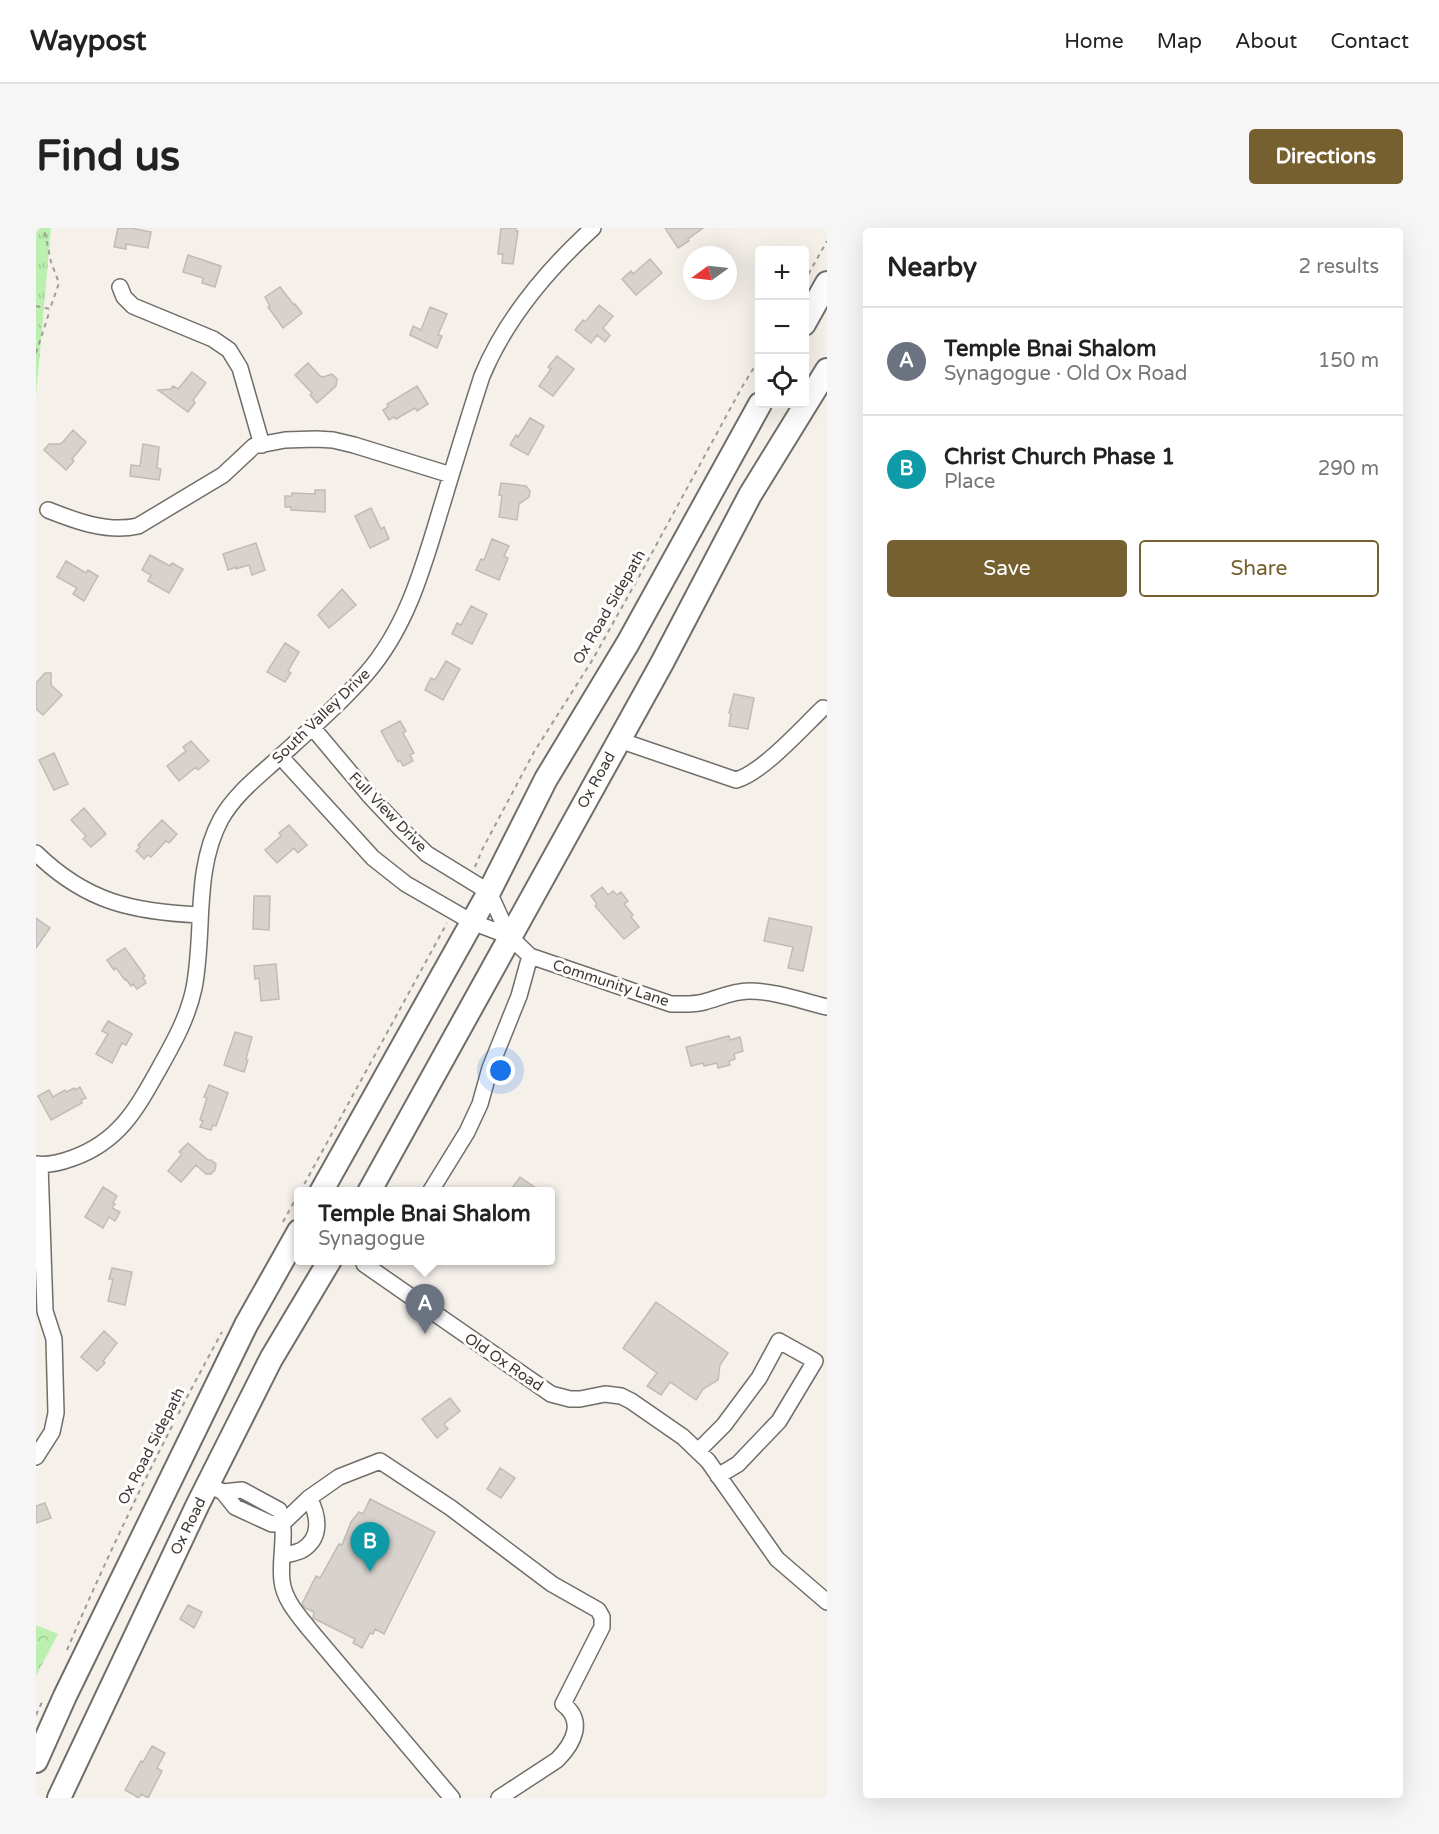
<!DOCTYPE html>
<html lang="en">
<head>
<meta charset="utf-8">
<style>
  :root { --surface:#fff; --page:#f6f6f6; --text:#222; --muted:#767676; --line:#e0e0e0; --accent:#76602f }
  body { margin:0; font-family:"Varela Round",sans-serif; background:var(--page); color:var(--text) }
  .controls { position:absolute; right:18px; top:18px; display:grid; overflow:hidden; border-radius:6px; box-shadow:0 6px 24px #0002 }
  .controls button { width:54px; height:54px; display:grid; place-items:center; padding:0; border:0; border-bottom:2px solid var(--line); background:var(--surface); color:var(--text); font:30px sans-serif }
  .compass { position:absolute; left:647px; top:18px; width:54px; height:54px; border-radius:50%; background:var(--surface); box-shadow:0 6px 24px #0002; rotate:255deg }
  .you { position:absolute; left:465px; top:843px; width:21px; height:21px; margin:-15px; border:4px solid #fff; border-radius:50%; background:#1a73e8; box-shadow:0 0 0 9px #1a73e833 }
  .badge { display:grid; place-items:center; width:39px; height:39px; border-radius:50%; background:var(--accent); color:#fff; font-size:20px; font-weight:700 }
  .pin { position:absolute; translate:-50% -50px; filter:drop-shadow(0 2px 3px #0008) }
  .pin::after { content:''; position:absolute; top:32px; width:21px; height:18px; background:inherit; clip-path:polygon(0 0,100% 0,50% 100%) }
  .popup { position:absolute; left:258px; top:959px; width:261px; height:78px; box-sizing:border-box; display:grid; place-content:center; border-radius:6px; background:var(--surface); filter:drop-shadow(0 2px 4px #0005); font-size:20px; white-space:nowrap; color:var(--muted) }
  .popup b { font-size:22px; color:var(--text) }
  .popup::after { content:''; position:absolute; left:50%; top:100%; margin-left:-12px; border:12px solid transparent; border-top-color:var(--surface) }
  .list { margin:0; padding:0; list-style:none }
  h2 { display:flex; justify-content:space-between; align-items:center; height:78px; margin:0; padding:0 24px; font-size:26px }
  h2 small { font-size:20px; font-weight:400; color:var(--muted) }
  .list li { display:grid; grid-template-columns:39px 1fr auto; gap:18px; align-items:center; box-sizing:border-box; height:108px; padding:0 24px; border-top:2px solid var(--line) }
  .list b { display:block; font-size:22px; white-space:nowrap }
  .list p { margin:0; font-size:20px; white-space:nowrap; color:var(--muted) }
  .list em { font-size:20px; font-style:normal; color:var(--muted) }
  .actions { display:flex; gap:12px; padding:18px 24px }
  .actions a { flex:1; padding:14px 0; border:2px solid var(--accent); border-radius:6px; text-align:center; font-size:21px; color:var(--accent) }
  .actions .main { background:var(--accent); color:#fff }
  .icon { flex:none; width:33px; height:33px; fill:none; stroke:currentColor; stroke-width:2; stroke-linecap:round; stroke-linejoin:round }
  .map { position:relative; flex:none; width:791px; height:1570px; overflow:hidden; border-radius:6px }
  header { display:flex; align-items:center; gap:36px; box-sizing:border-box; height:84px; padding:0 30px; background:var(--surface); border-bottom:2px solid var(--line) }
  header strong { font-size:28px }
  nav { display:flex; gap:33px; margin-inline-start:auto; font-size:21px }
  .intro { display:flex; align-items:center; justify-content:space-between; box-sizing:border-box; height:144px; padding:0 36px }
  h1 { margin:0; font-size:42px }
  .button { padding:15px 27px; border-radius:6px; background:var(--accent); color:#fff; font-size:21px; font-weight:700 }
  main { display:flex; gap:36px; padding:0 36px }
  aside { flex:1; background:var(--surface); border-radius:6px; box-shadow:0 6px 24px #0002 }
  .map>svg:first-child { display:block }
</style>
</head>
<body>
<header>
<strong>Waypost</strong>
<nav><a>Home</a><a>Map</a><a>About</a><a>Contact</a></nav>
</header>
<div class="intro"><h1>Find us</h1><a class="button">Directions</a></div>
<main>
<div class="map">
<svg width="791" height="1570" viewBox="0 0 791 1570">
  <defs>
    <pattern id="grass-tufts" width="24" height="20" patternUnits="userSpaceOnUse" patternTransform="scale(1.5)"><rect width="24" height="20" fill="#bcf0b1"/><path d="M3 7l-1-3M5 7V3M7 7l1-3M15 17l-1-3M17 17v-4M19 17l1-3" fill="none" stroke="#a2cf99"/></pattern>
    <pattern id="forest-crowns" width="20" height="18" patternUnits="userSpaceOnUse" patternTransform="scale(1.5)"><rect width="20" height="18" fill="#bcf0b1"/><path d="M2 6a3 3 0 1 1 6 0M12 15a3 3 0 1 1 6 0" fill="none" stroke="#a2cf99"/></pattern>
  </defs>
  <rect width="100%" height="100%" fill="#f5f0ea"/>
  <path fill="url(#grass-tufts)" d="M0,0H15L0,168Z"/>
  <path fill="url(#forest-crowns)" d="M0,1397L22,1406L0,1448Z"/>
  <path fill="#d7d2cc" stroke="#c0bbb6" stroke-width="1.5" d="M82,0H95L115,4L112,20L90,16V21L78,19Z
    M465,0H480V3H482L477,36L466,35L467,26H462Z
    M629,0H667L652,11L653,13L642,20Z
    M152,27L185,38L179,59L166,55L167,50L147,44Z
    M614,31L626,45L600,67L586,51L595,43L597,46Z
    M244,59L258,77L259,76L266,85L247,100L232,79L234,78L229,69Z
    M563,77L577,88L567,100L574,107L569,114L561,107L555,115L539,102L547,92L549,94Z
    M394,79L411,86L402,107L406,108L401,120L374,107L377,98L385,102Z
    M521,128L538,141L517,168L503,158L515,141L512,139Z
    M272,135L284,148L287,149L296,146L301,151L300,158L281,175L274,167L276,165L259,147Z
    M156,144L170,155L157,172L159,175L152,184L122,162L135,161L137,158L142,161Z
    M381,158L392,176L381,183L379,180L360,191L358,189L353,192L347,182L352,179L351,176Z
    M494,190L508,198L492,227L474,217L480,207L482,209Z
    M37,202L50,214L36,231L38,233L30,242L8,222L13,216H23L26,215Z
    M107,216L123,219L121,240L125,241L123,252L94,248L95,237L104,238Z
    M465,255L490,258L494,263L493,269L483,276L481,292L463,289L466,268L463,267Z
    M279,262H289V284L255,282V279H249V268H256V265L279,266Z
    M335,280L345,301L348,299L353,311L334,320L319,288Z
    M456,311L473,318L468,328L472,330L463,352L440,342L445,331L448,332Z
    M220,315L229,342L216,347L213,337L200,341V339L192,342L187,326Z
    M114,327L134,338L136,335L147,341L133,365L112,353L115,347L106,342Z
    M30,333L50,345L52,342L62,348L48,373L37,366L41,360L21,349Z
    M306,361L320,377L293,400L282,387Z
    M435,378L451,386L436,416L416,406L421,395L425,397Z
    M249,415L263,424L252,443L255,445L249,454L231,444Z
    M410,433L424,441L407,472L389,462L395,450L399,452Z
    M9,445H15V457L26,467L7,487L0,481V455Z
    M698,466L718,470L712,501L693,498L695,486L693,485Z
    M364,493L370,503L367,505L378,525L374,527L377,533L367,538L364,532L362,534L345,503Z
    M155,513L173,533L162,542L160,539L143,553L131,538L150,523L147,519Z
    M18,525L32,556L18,562L3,532Z
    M48,580L70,606L55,619L47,611L50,608L35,592Z
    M126,592L141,606L133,615L130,613L115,629L112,627L108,631L100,623L104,619L102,617Z
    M253,597L271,617L262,625L258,620L241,635L229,622L245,608L243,605Z
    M566,659L572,667L577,663L581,667L585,664L592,673L588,676L597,687L595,689L603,699L588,711L559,678L561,676L555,668Z
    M218,668H234L233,702L217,701Z
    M0,690L14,700L0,720Z
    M733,690L776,699L767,743L752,740L757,719L728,713Z
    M89,720L109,748L107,750L110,755L101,761L97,756L95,758L90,751L89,752L80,740L78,742L71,732Z
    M240,736L243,771L225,773L223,750L219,751L218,738Z
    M72,793L96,806L90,817L86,815L76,835L60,826L72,806L66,803Z
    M199,804L216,809L210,831L212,832L208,844L188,837Z
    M693,808L694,812L704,809L707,823L698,826L699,831L693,833L694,837L682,840L681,835L668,838L667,835L655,838L650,819Z
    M173,857L192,865L180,898L177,897L175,902L164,899L167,893L164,892L171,870L168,869Z
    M44,859L50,870L45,872L46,875L15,892L2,868L13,862L17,869L29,862L30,864L38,860L39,862Z
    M152,915L172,932H175L180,936L179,942L175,946H170L160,937L145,954L132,943L146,926L143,924Z
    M484,949L504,963H474Z
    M67,959L81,968L77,975L79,976L76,980L84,984L79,993L73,989L67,1000L49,989Z
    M76,1040L96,1044L89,1077L72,1073L77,1051H73Z
    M620,1074L692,1125L684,1137L682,1152L667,1161L660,1172L634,1154L625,1167L611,1158L621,1145L587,1120Z
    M68,1103L81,1115L67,1133L69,1135L61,1143L45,1129Z
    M414,1170L424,1183L408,1196L412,1201L401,1210L386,1191Z
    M464,1240L479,1250L465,1270L451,1261Z
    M334,1271L399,1304L348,1406L339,1401L337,1406L334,1405L326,1420L317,1415L319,1411L277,1390L278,1384L269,1380L266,1376L280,1348L284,1350L303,1316L306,1317L315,1294L323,1284L327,1286Z
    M9,1275L15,1290L0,1295V1278Z
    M152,1377L166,1384L158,1400L144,1391Z
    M116,1518L129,1525L121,1540L126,1543L112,1570L105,1566L103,1570L89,1562L105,1533L107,1534Z"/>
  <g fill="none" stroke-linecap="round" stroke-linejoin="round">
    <g stroke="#716d68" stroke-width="18">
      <path id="minor" d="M84,59L88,69L97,78L177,111L193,122L204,140L226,217
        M12,282C40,293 71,305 102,298L187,247L218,218L249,212L280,211L297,212L318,217L415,247
        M276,499L333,567L366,602L391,626L453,664L473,708L494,728L635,776C646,776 657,777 668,774C683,770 697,763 713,763C739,763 766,773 791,779
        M583,512L700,552C726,545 766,500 787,480
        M244,528L337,630L370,656L436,694L473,708
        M0,625C50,674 97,684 164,687
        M0,936C12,938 26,934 37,930C84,913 101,880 124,839C138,814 152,789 158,760C169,704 157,643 185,591C198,568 218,552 237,535C269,506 302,478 330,446C372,398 388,336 406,277C419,234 432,191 446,148C470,90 511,42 557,0
        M394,964L431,904L444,876L454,840L483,768L494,728
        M328,1036L515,1166L534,1171H544L569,1166L585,1168L595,1173L647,1209L672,1233L741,1331L791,1374
        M662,1223L688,1197L723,1150L743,1113L779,1133L743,1193L702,1236L682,1248
        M0,1229L16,1204L20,1185L18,1111L9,1083L4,937
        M172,1257L187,1264L199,1279L236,1296L248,1294L273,1270L303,1249L344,1233L415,1280L516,1356L562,1382L566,1389V1399L527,1476C549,1493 538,1515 521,1532L463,1570
        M187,1264L206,1262L243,1282C252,1305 243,1329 246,1353C248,1372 263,1388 274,1402L416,1570
        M247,1328C253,1326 260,1325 266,1322C286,1310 283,1288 273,1270"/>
    </g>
    <g stroke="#716d68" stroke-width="26">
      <path id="highway" d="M768,96L791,55
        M285,964L453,664L510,551L592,415L724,176
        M333,964L626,435L714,267L791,142
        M0,1533L29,1468L210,1097L263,1003
        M23,1570L162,1276L235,1131L294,1032"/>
    </g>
    <path stroke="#9e9b97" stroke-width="2" stroke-dasharray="4.5 4.5" stroke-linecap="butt" d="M768,54L791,13
      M0,78L14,81L23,55L15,34L8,0
      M0,125L14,82
      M439,639L446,622L498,524L557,431L605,345L706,159L724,130
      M264,964L411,695
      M247,994L263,965
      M31,1422C77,1314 129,1208 186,1104
      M0,1487L6,1474"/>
    <use href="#minor" stroke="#fff" stroke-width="15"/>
    <use href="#highway" stroke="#fff" stroke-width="22"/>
  </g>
  <g text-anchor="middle" stroke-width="6" stroke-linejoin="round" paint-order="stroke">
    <g font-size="15" fill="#3b3937" stroke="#fffefc">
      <text transform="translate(573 379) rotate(-60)" y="5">Ox Road Sidepath</text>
      <text transform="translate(285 488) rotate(-44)" y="5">South Valley Drive</text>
      <text transform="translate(560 552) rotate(-61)" y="5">Ox Road</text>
      <text transform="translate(352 584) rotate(46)" y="5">Full View Drive</text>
      <text transform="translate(575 755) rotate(18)" y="5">Community Lane</text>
      <text transform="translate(468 1134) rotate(34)" y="5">Old Ox Road</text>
      <text transform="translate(115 1218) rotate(-63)" y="5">Ox Road Sidepath</text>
      <text transform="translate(152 1298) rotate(-64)" y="5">Ox Road</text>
    </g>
  </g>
</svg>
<div class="controls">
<button>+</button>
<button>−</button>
<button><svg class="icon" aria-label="locate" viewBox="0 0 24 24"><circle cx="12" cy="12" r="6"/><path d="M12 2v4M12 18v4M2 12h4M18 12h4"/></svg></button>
</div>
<svg class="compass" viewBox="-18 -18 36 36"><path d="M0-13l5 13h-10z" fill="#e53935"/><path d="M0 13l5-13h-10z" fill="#767676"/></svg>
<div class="you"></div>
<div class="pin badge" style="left:389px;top:1106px;background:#6b7280">A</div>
<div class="popup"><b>Temple Bnai Shalom</b>Synagogue</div>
<div class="pin badge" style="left:334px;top:1344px;background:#0f9aa8">B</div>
</div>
<aside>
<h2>Nearby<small>2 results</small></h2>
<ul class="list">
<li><span class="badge" style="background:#6b7280">A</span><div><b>Temple Bnai Shalom</b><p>Synagogue · Old Ox Road</p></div><em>150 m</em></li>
<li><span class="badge" style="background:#0f9aa8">B</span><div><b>Christ Church Phase 1</b><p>Place</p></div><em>290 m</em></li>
</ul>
<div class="actions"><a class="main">Save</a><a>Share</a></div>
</aside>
</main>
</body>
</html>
